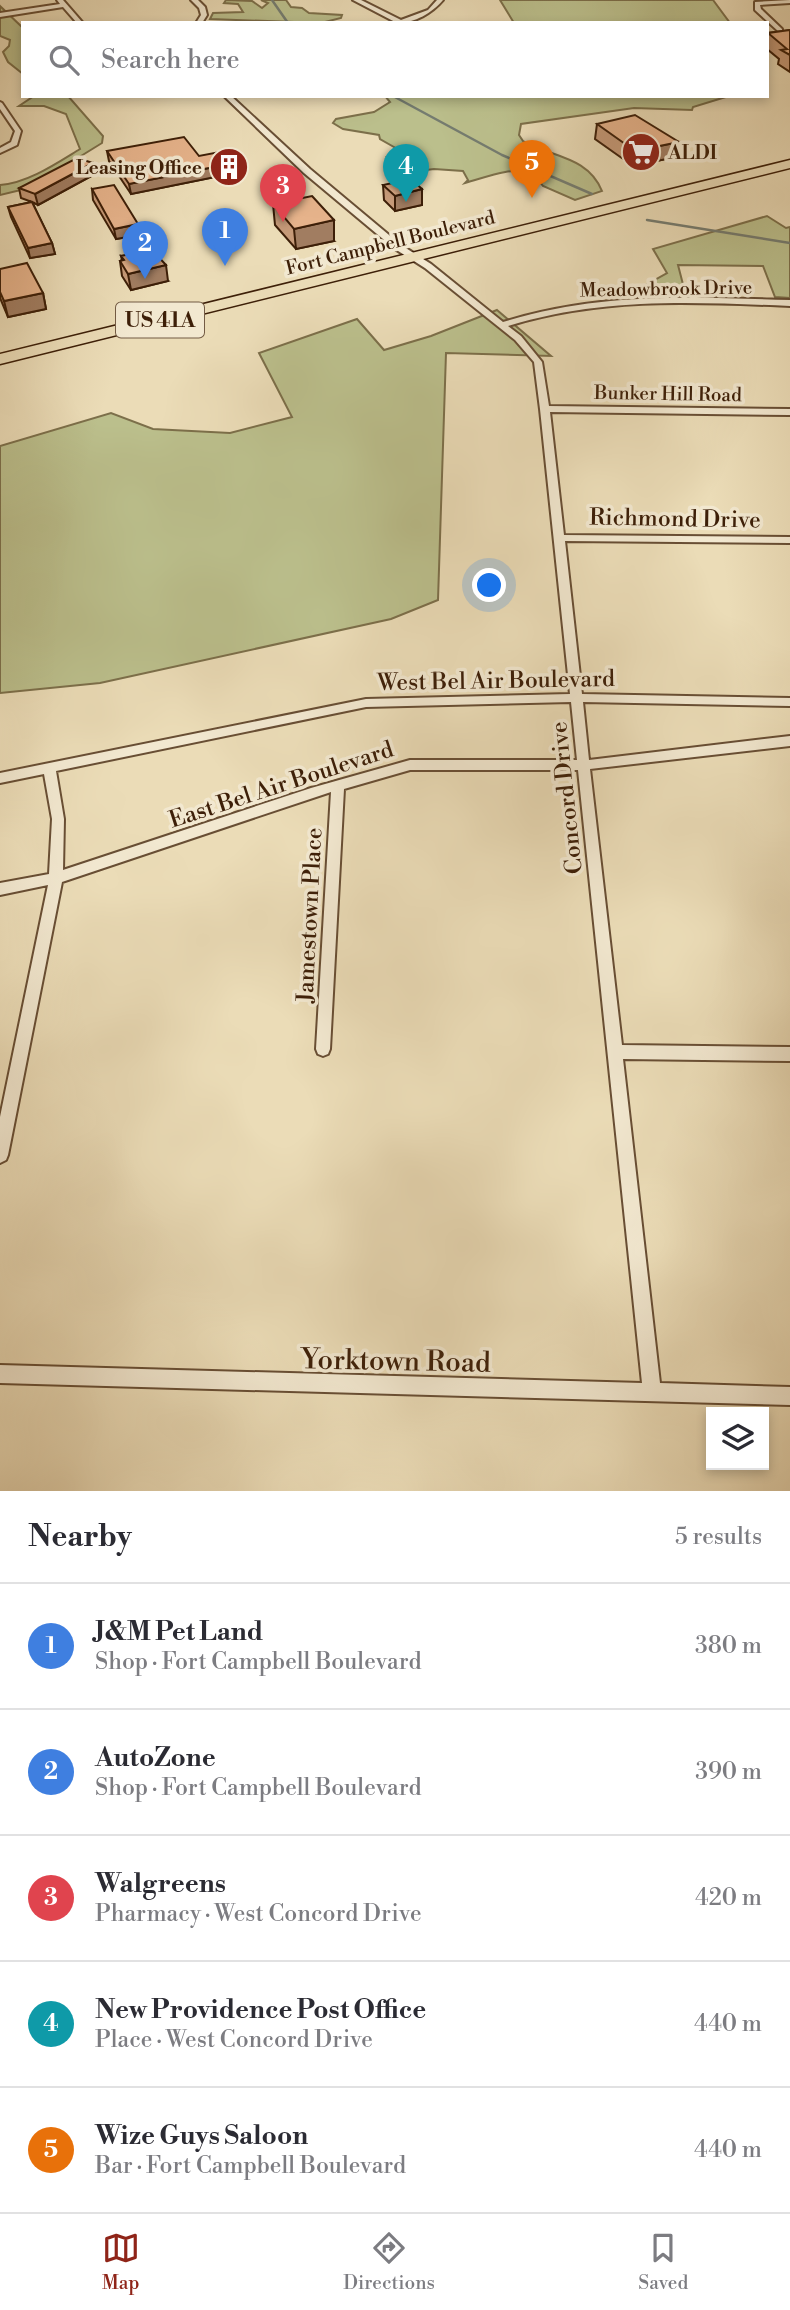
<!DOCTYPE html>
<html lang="en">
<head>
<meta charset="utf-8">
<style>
  :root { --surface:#fff; --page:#f7f7f7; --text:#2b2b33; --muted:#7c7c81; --line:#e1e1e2; --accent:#8f2418 }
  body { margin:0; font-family:"Libre Bodoni",serif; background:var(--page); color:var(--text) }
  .controls { position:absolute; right:21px; bottom:21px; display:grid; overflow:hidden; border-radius:0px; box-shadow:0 4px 10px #0003 }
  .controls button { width:63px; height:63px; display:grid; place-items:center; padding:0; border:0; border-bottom:2px solid var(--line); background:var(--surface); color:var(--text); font:35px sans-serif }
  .you { position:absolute; left:490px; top:586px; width:24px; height:24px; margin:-18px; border:5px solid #fff; border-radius:50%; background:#1a73e8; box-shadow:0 0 0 10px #1a73e833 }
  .badge { display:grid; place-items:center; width:46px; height:46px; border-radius:50%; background:var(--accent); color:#fff; font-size:23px; font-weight:700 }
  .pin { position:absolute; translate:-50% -58px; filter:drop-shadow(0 2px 4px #0008) }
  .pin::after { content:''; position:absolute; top:37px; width:24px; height:21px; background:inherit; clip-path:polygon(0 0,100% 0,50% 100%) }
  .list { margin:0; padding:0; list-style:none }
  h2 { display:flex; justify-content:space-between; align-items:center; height:91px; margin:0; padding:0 28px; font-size:30px }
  h2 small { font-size:23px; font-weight:400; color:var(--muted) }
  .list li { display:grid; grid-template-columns:46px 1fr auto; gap:21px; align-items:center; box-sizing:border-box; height:126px; padding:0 28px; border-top:2px solid var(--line) }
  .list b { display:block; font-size:26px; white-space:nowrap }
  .list p { margin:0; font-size:23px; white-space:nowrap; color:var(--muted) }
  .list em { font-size:23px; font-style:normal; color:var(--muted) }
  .icon { flex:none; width:38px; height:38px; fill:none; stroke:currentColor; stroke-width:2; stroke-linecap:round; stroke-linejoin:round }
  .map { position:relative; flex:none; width:790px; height:1491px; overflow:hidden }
  .search { position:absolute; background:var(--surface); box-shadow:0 4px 10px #0003; left:21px; right:21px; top:21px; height:77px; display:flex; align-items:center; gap:18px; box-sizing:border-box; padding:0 24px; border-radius:0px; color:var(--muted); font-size:26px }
  .sheet { height:721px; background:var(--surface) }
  nav { display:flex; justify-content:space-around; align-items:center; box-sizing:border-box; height:98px; border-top:2px solid var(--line); background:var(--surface); font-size:19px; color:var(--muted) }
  nav a { display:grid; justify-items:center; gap:4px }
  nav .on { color:var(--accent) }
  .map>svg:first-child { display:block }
</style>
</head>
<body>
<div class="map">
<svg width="790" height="1491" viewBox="0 0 790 1491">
  <rect width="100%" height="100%" fill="#ebdcb7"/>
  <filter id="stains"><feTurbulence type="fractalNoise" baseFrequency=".00286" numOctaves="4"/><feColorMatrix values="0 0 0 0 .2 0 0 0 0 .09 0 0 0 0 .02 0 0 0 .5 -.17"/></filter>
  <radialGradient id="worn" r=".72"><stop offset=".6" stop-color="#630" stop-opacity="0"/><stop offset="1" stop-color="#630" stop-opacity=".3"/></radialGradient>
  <path fill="#bbbf8c" stroke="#7c6f4a" stroke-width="2" d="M226,0L252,1L262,8L268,3L261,0H286L291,7L302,8L309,13L342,15L341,18L321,23L210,19L213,13L243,12L238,4L224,3Z
    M500,0H713L730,23H514Z
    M0,6L23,28V74L8,62L3,52L9,46L10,40L0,36Z
    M34,96H68L103,136L102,143L29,188L0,195V185C28,183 57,163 80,149L66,114L44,106H19Z
    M385,96H729L693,107L692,110L634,108L521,124L519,135L523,141C551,157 588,156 602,191L575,200L543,186L532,172C510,167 487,177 465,183L468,180L463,171L434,169L411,172L387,157L401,151L380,139L379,135L343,129L333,123L336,119L374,112L390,102Z
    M767,216L786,228L790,227V298L775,297L763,266L678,265L686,296L624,297L667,273L653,249Z
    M497,310L551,356L446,353L438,600L391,619L100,683L0,693V446L111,413L153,429L230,433L292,417L259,353L357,319L384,350L431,336Z"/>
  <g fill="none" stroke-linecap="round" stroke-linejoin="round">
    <path stroke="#757c70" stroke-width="2.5" d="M272,0L288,23
      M393,96L502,155L592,194
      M647,220L790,243"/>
    <g stroke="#684e34" stroke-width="4">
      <path id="minor" d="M57,0H63L83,23H77L63,7L0,17V13L60,4Z
        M191,0H198L205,7L207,15L202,23H196L201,15L199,8Z
        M353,0H361L401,20L428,10L437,0H443C432,13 415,23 397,23Z
        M790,0V3L760,5L761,9L782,29V31H778L755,10V2Z
        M224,96H231L310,169L401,245L431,264L503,322C600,292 690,297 790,300V306C693,302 602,297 508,326L521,336L542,362L549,406L790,409V415L550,412L564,535L790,537V543L565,541L582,694L790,698V706L583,702L589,760L790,736V746L590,769L622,1045L790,1047V1061L623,1059L660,1383L790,1387V1405L0,1383V1365L642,1383L578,770H410L344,789L330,1049L328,1054L323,1056L318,1054L316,1049L331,792L62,882L8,1155L6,1160L0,1163V1117L48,885L0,895V883L49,874L52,819L44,774L0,783V773L366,699L570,694L540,409L534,362L515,340L425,268L395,249L304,173ZM571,702L577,760H410L311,788L63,870L64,819L56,771L366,707Z
        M0,102L2,103L21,131L17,145L0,153V148L11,142L15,131L0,109Z"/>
    </g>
    <g stroke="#3d1f08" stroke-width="3">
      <path id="trunk" d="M790,160V168L0,364V354Z"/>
    </g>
    <use href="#minor" fill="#f2e8d0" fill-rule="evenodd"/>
    <use href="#trunk" fill="#ebdcb7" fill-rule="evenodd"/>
  </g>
  <path fill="#c69a78" stroke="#3d1f08" stroke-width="2" d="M790,30V72L778,64L779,59L767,49L768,33Z
    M597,124L679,142L676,157L633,166L595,139Z
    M107,151L199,156L240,172L131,194L109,161Z
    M95,174L38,205L32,202L52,243L55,254L30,258L11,217L8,207L32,202L21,198L19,188Z
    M383,185L422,189V205L395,211L384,200Z
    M92,189L138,224L140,235L116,239L93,200Z
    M273,204L334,241L296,249L275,225Z
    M121,256L168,281L131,290L122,276L120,261L122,260Z
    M0,269L43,293L46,309L8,317L0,298Z"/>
  <path fill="#a17d61" stroke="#3d1f08" stroke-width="2" d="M679,142L676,157L633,166L635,151Z
    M239,162L240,172L131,194L129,184Z
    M93,163L95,174L38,205L35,194Z
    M422,189V205L395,211V196Z
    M334,220V241L296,249L294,229Z
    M138,224L140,235L116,239L114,229Z
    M52,243L55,254L30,258L28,248Z
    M166,265L168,281L131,290L128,274Z
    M43,293L46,309L8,317L4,301Z"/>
  <path fill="#e6b38b" stroke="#3d1f08" stroke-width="2" d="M790,30V55L781,50L787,49L768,33Z
    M635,115L679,142L635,151L597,124Z
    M184,137L199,156L230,150L239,162L129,184L107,151Z
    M77,158L93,163L35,194L19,188Z
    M411,179L422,189L395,196L383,185Z
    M114,185L138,224L114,229L92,189Z
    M312,196L334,220L294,229L273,204Z
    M32,202L52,243L28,248L8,207Z
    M151,249L166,265L128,274L120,261L124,260L121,256Z
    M27,263L43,293L4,301L0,292V269Z"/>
  <defs>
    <g id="supermarket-disc" transform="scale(2.0125)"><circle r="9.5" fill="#8f2418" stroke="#f2e8d0"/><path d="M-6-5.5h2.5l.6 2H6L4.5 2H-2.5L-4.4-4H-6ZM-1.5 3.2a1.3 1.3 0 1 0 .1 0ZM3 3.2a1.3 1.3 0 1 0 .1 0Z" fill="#fff"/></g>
    <g id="building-disc" transform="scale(2.0125)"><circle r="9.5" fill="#8f2418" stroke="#f2e8d0"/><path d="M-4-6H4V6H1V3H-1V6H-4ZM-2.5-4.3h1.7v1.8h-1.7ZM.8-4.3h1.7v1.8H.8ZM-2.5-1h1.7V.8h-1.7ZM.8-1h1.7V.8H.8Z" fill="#fff"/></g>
  </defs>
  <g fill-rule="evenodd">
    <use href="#supermarket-disc" x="641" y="152"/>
    <use href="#building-disc" x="229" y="167"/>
  </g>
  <g text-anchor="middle" stroke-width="7" stroke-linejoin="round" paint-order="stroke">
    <g font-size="19" font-weight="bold" fill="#3d1f08" stroke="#f2e8d0" text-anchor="start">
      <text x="668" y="159">ALDI</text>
      <text x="202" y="174" text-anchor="end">Leasing Office</text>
    </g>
    <g font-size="19" fill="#3d1f08" stroke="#f2e8d0">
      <text transform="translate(390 242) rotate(-14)" y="7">Fort Campbell Boulevard</text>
      <text transform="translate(666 288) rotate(-1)" y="7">Meadowbrook Drive</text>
      <text transform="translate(668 393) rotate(1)" y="7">Bunker Hill Road</text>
    </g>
    <rect fill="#f2e8d0" stroke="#735b44" stroke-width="2" x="116" y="302.5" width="88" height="35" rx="5"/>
    <g font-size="21" font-weight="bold" fill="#3d1f08">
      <text x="160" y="327">US 41A</text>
    </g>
    <g font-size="23" fill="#3d1f08" stroke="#f2e8d0">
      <text transform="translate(675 518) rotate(1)" y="8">Richmond Drive</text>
      <text transform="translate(496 680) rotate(-1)" y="8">West Bel Air Boulevard</text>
      <text transform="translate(281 784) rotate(-18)" y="8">East Bel Air Boulevard</text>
      <text transform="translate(566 798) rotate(-96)" y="8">Concord Drive</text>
      <text transform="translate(309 915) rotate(-87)" y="8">Jamestown Place</text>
    </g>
    <g font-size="28" fill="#3d1f08" stroke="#f2e8d0">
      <text transform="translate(396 1360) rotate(1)" y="10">Yorktown Road</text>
    </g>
  </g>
  <rect width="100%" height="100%" filter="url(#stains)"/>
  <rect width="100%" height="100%" fill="url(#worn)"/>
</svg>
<div class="controls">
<button><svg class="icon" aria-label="layers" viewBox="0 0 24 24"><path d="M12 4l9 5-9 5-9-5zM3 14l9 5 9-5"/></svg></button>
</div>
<div class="you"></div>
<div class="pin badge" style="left:225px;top:266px;background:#3f7fe0">1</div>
<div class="pin badge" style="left:145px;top:279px;background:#3f7fe0">2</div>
<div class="pin badge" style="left:283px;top:222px;background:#e0444e">3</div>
<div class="pin badge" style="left:406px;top:202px;background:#0f9aa8">4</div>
<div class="pin badge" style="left:532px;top:198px;background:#e8710a">5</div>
<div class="search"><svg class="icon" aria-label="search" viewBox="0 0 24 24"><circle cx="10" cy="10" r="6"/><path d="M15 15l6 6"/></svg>Search here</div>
</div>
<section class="sheet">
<h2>Nearby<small>5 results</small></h2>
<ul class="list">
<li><span class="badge" style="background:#3f7fe0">1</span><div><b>J&amp;M Pet Land</b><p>Shop · Fort Campbell Boulevard</p></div><em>380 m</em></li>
<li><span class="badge" style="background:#3f7fe0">2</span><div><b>AutoZone</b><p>Shop · Fort Campbell Boulevard</p></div><em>390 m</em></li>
<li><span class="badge" style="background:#e0444e">3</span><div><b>Walgreens</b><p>Pharmacy · West Concord Drive</p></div><em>420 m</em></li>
<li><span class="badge" style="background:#0f9aa8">4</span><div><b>New Providence Post Office</b><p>Place · West Concord Drive</p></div><em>440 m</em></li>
<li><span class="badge" style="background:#e8710a">5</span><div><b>Wize Guys Saloon</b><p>Bar · Fort Campbell Boulevard</p></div><em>440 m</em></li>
</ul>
</section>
<nav>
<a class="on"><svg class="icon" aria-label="map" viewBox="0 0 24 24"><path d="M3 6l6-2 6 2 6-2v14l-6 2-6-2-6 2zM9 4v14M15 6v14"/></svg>Map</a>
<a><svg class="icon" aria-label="directions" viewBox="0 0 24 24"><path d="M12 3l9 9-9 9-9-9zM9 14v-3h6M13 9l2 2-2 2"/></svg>Directions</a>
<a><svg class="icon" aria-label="saved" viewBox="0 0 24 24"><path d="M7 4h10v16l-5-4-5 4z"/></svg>Saved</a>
</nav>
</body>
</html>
